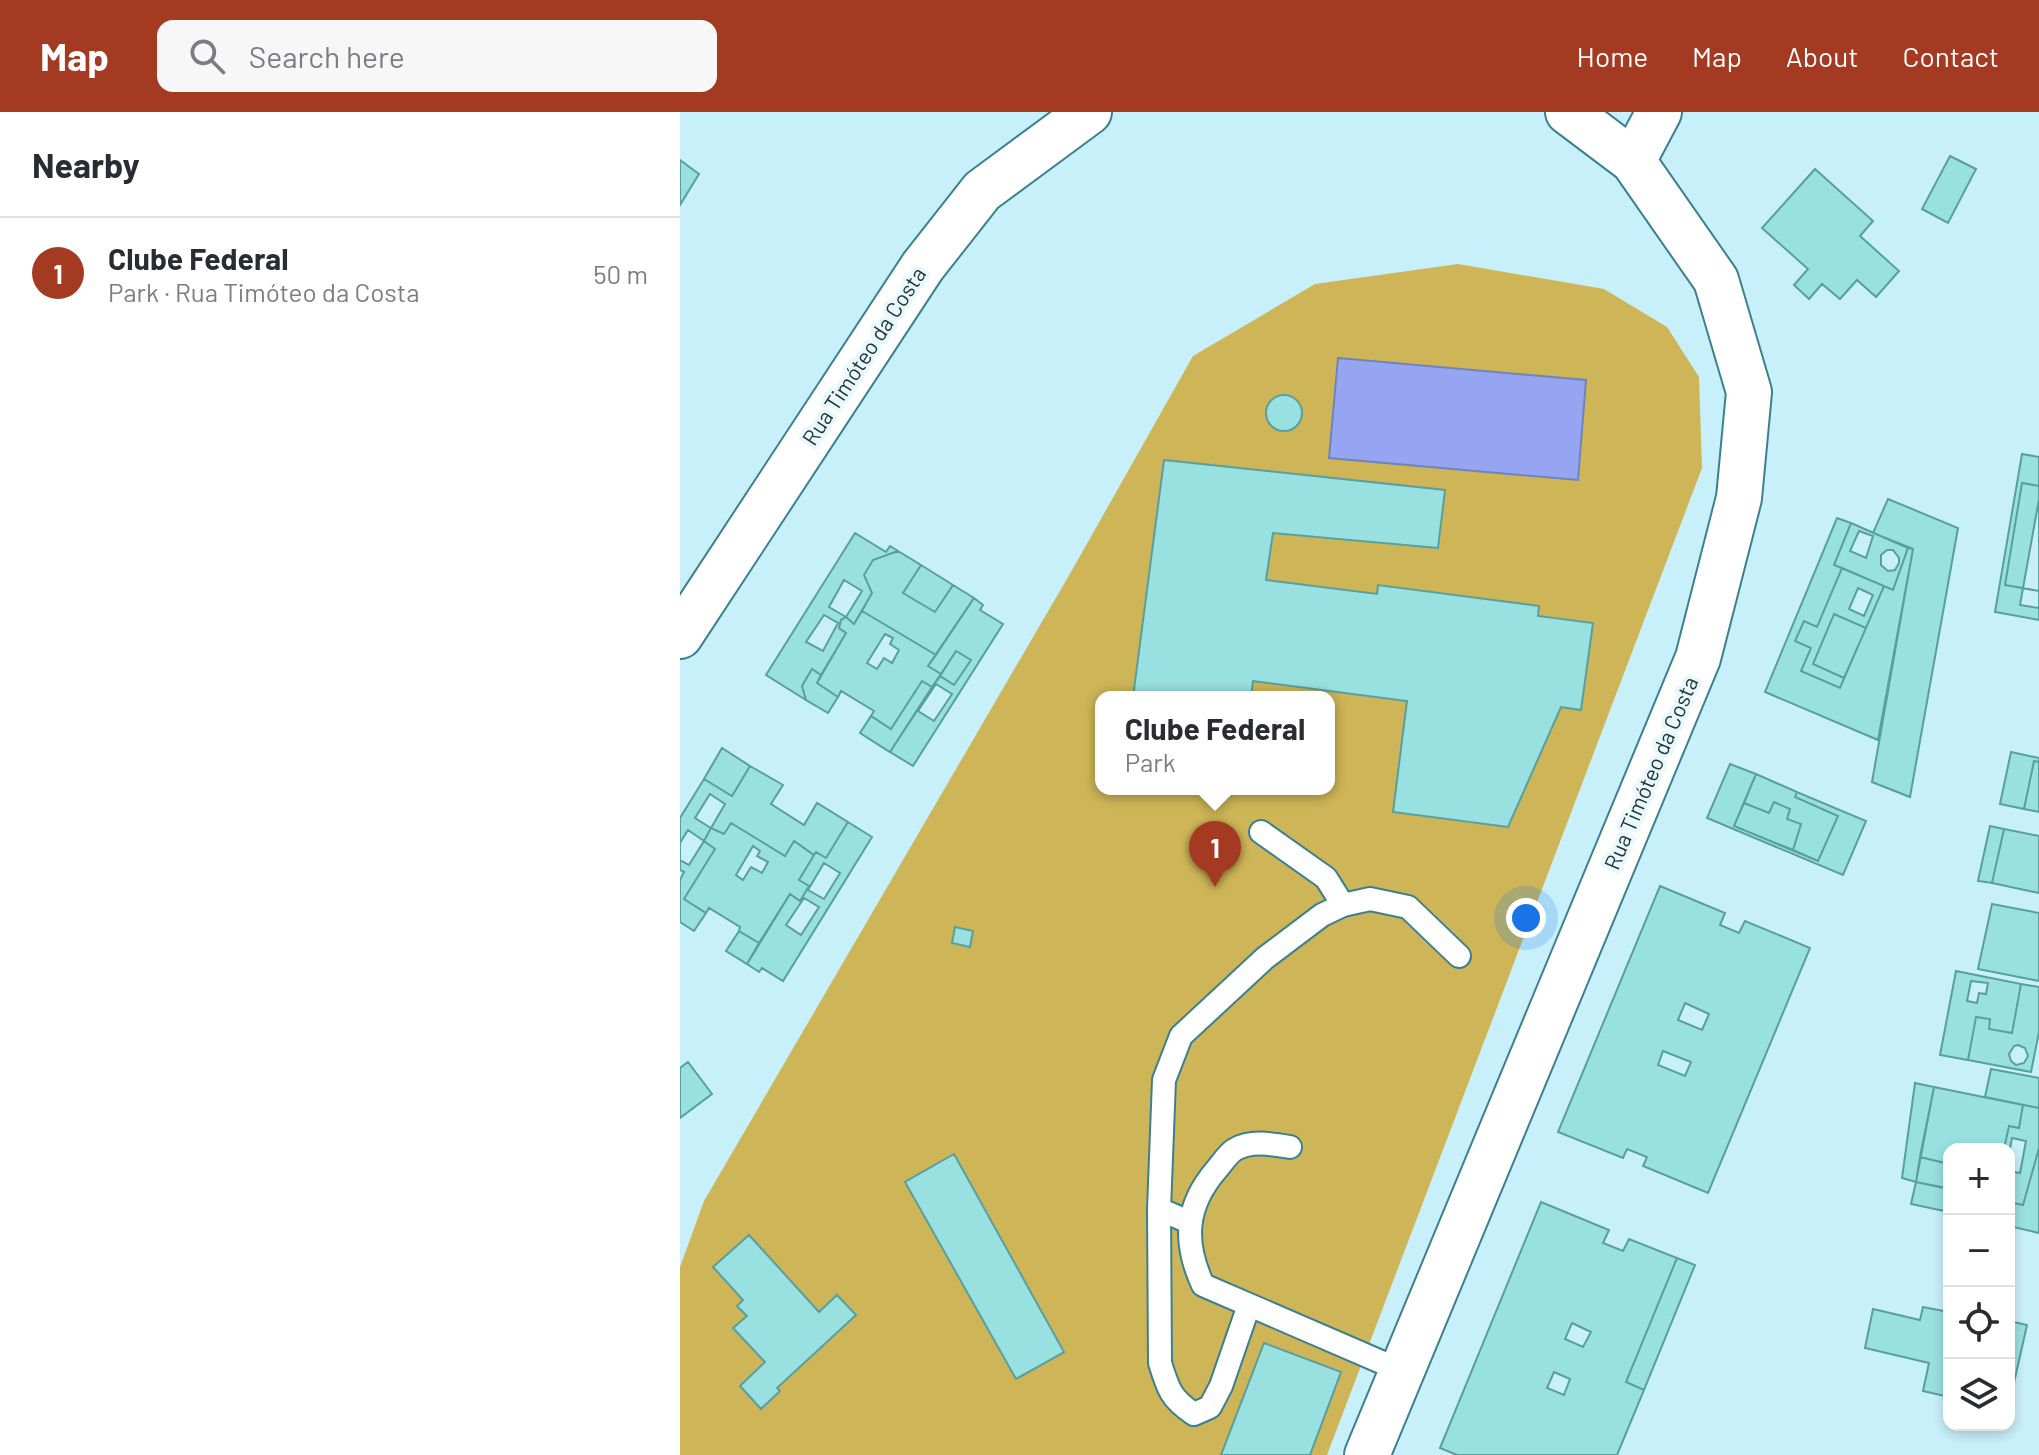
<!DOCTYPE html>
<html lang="en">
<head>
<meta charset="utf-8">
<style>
  :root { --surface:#fff; --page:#f7f7f7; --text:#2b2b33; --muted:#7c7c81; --line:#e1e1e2; --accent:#a33a21 }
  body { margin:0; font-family:Barlow,sans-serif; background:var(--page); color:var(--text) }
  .controls { position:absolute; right:24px; bottom:24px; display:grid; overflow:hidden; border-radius:16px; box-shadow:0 4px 12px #0003 }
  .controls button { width:72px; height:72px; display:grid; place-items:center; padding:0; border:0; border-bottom:2px solid var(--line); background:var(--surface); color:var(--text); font:40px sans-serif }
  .you { position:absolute; left:846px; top:806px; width:28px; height:28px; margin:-20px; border:6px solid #fff; border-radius:50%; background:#1a73e8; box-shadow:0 0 0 12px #1a73e833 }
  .badge { display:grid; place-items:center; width:52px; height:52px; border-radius:50%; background:var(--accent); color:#fff; font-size:26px; font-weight:700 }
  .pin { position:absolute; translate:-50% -66px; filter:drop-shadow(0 2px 4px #0008) }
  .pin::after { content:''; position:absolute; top:42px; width:28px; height:24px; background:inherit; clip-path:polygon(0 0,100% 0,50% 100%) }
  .popup { position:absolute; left:415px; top:579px; width:240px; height:104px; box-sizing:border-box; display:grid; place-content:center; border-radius:16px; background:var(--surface); filter:drop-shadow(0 2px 6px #0005); font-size:26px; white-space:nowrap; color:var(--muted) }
  .popup b { font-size:30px; color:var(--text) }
  .popup::after { content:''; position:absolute; left:50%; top:100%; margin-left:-16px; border:16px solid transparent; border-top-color:var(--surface) }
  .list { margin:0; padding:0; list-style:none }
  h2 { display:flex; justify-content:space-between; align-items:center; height:104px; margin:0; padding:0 32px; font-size:34px }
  h2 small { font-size:26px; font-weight:400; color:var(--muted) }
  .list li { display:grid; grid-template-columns:52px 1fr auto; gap:24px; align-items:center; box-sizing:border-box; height:112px; padding:0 32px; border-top:2px solid var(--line) }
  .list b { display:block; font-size:30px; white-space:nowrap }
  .list p { margin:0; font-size:26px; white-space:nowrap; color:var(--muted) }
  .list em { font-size:26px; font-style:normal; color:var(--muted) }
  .icon { flex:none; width:44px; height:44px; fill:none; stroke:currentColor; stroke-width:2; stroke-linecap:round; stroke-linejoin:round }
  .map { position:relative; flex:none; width:1359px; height:1343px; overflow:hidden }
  header { display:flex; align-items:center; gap:48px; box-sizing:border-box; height:112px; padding:0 40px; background:var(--accent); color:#fff }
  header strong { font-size:38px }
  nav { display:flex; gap:44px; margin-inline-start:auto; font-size:28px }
  .search { width:560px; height:72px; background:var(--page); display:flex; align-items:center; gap:20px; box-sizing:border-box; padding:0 28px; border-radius:16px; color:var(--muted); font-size:30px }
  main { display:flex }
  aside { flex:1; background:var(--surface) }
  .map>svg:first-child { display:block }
</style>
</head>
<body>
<header>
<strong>Map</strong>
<div class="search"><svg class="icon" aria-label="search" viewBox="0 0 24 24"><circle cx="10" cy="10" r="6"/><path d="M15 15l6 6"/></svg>Search here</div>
<nav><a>Home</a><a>Map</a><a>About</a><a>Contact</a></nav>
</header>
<main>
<aside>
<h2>Nearby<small></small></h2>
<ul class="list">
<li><span class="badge">1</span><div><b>Clube Federal</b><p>Park · Rua Timóteo da Costa</p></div><em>50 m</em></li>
</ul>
</aside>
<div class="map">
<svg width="1359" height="1343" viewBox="0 0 1359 1343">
  <rect width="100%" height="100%" fill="#c8f0fa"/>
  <path fill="#ceb557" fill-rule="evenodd" d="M778,152L924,177L987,215L1019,265L1022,356L647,1343H0V1155L24,1089L391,460L513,244L635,172ZM421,585H649V677H421Z"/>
  <path fill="#95a5f2" stroke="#7084bb" stroke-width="2" d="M658,246L906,268L898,368L649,346Z"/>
  <path fill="#99e1e0" stroke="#589f9e" stroke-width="2" fill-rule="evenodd" d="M1270,44L1296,57L1268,111L1242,97Z
    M0,48L19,62L0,93Z
    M1135,57L1193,109L1180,124L1219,159L1196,185L1177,168L1160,187L1142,172L1129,187L1114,173L1128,157L1082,116Z
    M586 301a18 18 0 1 1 36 0a18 18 0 1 1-36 0Z
    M1342,342L1359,345V374L1342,371L1325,473L1359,479V508L1315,500Z
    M484,348L765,378L758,436L593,421L586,468L697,482L698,473L859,494L858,504L913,511L901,598L881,595L828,715L713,700L727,589L573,569L571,585H453Z
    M1342,371L1359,374V479L1325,473Z
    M1208,387L1278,416L1230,685L1192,670L1233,437L1193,421Z
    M1359,387V496L1340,493Z
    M1157,406L1171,411L1154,453L1162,456L1137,515L1124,509L1115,529L1131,536L1121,559L1160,576L1204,474L1213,478L1228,436L1233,437L1198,628L1085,580Z
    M1171,411L1228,436L1213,478L1154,453ZM1179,419L1193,424L1186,446L1170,439ZM1207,438H1213L1219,446V451L1215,458L1208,459L1201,453V443Z
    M175,421L206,440L210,434L218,439L193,448L184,463L192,481L174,512L166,505L161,508L159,516L166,521L141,563L132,557L122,574L126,588L86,563ZM144,503L158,511L143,539L126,530Z
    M218,439L241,453L223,481L255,500L273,473L294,486L256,543L182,499L192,481L184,463L193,448Z
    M241,453L273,473L255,500L223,481Z
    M1162,456L1204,474L1186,516L1154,502L1133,552L1164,566L1160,576L1121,559L1131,536L1115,529L1124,509L1137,515ZM1178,476L1193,483L1184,504L1169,497Z
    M164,468L182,479L166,505L149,495Z
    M294,486L303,493L300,498L323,512L233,654L210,640L260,564L274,573L291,548L276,539L261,562L248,554ZM256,572L272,582L254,609L238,599Z
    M182,499L256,543L248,554L261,562L252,575L242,569L211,617L191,604L194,599L161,579L158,585L137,571L166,521L159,516L161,508L166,505L174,512ZM205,522L213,526L210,532L219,538L212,551L204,546L197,557L187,551Z
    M1154,502L1186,516L1164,566L1133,552Z
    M276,539L291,548L274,573L260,564Z
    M132,557L141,563L137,571L158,585L148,601L126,588L122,574Z
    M242,569L252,575L210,640L180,621L191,604L211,617Z
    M42,636L70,654L52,684L24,667Z
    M1331,640L1359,646V650L1354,649L1344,697L1320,692Z
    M1354,649L1359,650V700L1344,697Z
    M1050,652L1076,662L1054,714L1138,749L1158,704L1115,685L1117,680L1186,709L1163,763L1027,706Z
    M70,654L103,673L91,692L124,713L137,691L168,710L146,746L136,740L134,743L114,729L105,744L51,711L44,722L31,716L24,729L35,737L4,787L26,801L14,819L0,810V768L4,760L0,758V706L24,667L52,684Z
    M1076,662L1117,680L1115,685L1158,704L1138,749L1113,738L1121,712L1107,707L1110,697L1094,690L1089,701L1064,691Z
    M30,682L45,692L31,716L15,706Z
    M1094,690L1110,697L1107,707L1121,712L1113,738L1054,714L1064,691L1089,701Z
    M168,710L192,725L103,869L82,856L79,860L67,852L110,782L120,789L129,774L119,768L134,743L136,740L146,746ZM144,751L160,761L144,787L128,778ZM124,786L139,795L121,823L106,813Z
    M51,711L105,744L114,729L134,743L119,768L129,774L120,789L110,782L79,831L59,819L60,815L29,796L26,801L4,787L35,737L24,729L31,716L44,722ZM73,734L80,739L77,744L88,750L82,761L71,755L63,768L56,763Z
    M1310,714L1324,717L1312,771L1298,769Z
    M1324,717L1359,724V781L1312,771Z
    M8,718L24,729L9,753L0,748V731Z
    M980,774L1045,801L1040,813L1059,821L1065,809L1130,836L1028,1081L963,1054L967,1045L947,1037L943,1046L878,1020ZM1005,891L1029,902L1022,918L998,908ZM983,939L1011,950L1005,964L978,953Z
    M1312,792L1359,801V869L1298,857Z
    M275,815L293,819L290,835L272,831Z
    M59,819L79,831L67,852L46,839Z
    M1276,859L1341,872L1332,921L1309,917L1310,907L1296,905L1288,948L1260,943ZM1291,869L1308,871L1306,882L1299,881L1297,891L1287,889Z
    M1341,872L1359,875V920L1351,960L1288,948L1296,905L1310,907L1309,917L1332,921ZM1338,933L1345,936L1348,944L1344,951L1336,953L1331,949L1329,942L1334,934Z
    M8,950L32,982L0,1006V956Z
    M1311,957L1359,966V996L1305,985Z
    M1235,971L1254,975L1236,1070L1222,1066Z
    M1254,975L1343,993L1339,1016L1329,1014L1324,1037H1269V1052L1240,1045Z
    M1343,993L1359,996V1036L1343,1093L1329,1090V1059L1340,1061L1346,1029L1332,1026L1329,1042V1037H1324L1329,1014L1339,1016Z
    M1359,1036V1121L1329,1114V1090L1343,1093Z
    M274,1042L384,1240L336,1267L225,1070Z
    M1240,1045L1269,1052L1266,1076L1236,1070Z
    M1236,1070L1269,1077V1100L1231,1092Z
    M861,1090L929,1118L923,1131L943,1139L949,1127L997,1146L946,1270L964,1278L937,1343H777L760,1336ZM892,1211L911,1220L903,1235L885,1227ZM874,1260L890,1267L884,1283L867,1276Z
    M69,1123L139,1200L157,1183L176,1203L97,1276L100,1279L81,1297L60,1274L85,1250L53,1216L67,1204L57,1194L63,1188L33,1155Z
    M997,1146L1015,1153L964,1278L946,1270Z
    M1243,1195L1269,1200V1285L1243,1279L1249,1251L1185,1236L1193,1197L1240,1208Z
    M1329,1209L1347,1213L1329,1293Z
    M584,1231L661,1260L630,1343H541Z"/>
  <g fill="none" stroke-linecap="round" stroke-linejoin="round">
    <g stroke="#3c808f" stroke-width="26">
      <path id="lane" d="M581,720L646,766L663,793
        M610,1035C592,1032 570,1028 554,1038C548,1042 542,1051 537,1057C505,1094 503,1130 523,1173L722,1259
        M479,1097L480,1251C488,1277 491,1287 514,1302L530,1295L541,1274L569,1193
        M509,1110L479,1097L484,968L501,924L585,846L642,803L663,793L690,787L728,795L779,844"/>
    </g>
    <g stroke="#3c808f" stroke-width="48">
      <path id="street" d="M953,49L979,0
        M0,524L243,154L302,79L409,0
        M687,1343L1018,546L1059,386L1069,280L1036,168L953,49L888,0"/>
    </g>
    <use href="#lane" stroke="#fff" stroke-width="22"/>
    <use href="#street" stroke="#fff" stroke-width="44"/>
  </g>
  <g text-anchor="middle" stroke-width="8" stroke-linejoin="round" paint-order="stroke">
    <g font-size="22" fill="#1a363c" stroke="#ebf8fb">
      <text transform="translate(184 244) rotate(-57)" y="8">Rua Timóteo da Costa</text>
      <text transform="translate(971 661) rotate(-67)" y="8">Rua Timóteo da Costa</text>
    </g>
  </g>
</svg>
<div class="controls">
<button>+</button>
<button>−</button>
<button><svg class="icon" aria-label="locate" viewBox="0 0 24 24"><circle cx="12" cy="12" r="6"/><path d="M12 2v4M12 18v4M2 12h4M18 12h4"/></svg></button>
<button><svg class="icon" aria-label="layers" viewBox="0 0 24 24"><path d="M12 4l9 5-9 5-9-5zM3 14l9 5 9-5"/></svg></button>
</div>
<div class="you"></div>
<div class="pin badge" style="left:535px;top:775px">1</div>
<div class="popup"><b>Clube Federal</b>Park</div>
</div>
</main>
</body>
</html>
